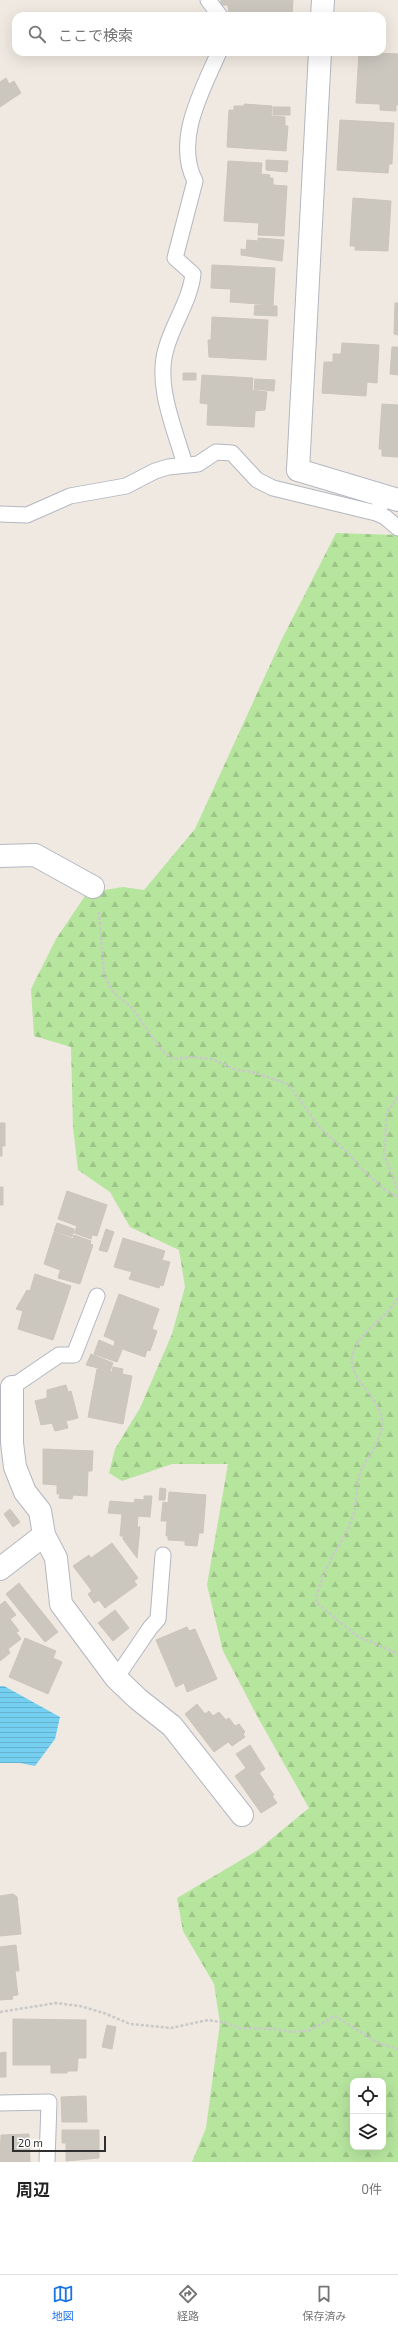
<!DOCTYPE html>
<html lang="ja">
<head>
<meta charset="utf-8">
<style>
  :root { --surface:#fff; --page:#f6f6f6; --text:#222; --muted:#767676; --line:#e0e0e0; --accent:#1a73e8 }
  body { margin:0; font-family:"Exo 2","Noto Sans JP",sans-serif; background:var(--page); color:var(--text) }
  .controls { position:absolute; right:12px; bottom:12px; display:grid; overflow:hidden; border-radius:8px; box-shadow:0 4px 16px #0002 }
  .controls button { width:36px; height:36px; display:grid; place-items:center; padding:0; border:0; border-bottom:1px solid var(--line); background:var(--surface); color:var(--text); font:20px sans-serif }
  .scale { position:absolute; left:12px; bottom:10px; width:94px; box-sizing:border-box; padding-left:4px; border:2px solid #2e2e2e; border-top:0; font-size:11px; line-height:14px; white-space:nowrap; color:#2e2e2e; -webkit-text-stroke:3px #fff; paint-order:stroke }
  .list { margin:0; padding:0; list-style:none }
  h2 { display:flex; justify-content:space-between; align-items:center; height:52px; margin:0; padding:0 16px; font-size:17px }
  h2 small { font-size:13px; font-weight:400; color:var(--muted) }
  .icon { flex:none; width:22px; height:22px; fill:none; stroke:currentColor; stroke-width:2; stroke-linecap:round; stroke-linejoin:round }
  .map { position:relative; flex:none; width:398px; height:2162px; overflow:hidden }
  .search { position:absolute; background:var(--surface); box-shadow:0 4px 16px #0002; left:12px; right:12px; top:12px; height:44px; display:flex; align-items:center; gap:10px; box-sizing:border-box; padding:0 14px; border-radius:12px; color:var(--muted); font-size:15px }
  .sheet { height:112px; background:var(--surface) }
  nav { display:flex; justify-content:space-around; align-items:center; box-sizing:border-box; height:56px; border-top:1px solid var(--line); background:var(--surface); font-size:11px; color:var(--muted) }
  nav a { display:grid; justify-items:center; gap:2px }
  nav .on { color:var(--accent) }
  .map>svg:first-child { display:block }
</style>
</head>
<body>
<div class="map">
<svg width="398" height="2162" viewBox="0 0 398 2162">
  <defs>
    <pattern id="forest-firs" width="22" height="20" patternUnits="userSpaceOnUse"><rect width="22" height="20" fill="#b6e59e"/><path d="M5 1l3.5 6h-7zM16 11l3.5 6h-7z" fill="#9dc588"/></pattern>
    <pattern id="water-rules" width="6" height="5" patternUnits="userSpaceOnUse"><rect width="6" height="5" fill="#75cff0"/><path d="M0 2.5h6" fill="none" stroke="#66b2ce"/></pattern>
  </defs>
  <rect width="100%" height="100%" fill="#efe9e1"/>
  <path fill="url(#forest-firs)" fill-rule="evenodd" d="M336,533L398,535V2162H192L206,2128L220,2023L214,1984L183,1931L177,1898L258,1850L309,1808L256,1714L223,1651L207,1585L228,1464H172L122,1481L109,1473L115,1449L140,1408L172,1334L185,1287L179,1250L130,1227L110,1192L78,1170L73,1127L71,1047L34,1036L31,989L56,939L87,893L123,887L144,890L195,829L281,641ZM353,2081H383V2147H353Z"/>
  <path fill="url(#water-rules)" d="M0,1686H4L60,1717L55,1739L35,1766L20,1763H0Z"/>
  <path fill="#cbc7bf" stroke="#cbc5ba" d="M221,0H293L292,16H229L228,5H221Z
    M359,52L398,54V105H396V111L380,110V104L356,103Z
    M6,78L9,84L14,81L21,93L0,107V82Z
    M244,104L272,106L271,116L285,117V126H288L286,151L227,147L229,110H234V106H244Z
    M273,107H290V115H273Z
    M340,120L394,123L392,164H389L388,173L337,170Z
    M266,160L288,161L287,172L266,170Z
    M228,161L262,163L261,174L270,175L269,178H273V185L287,186L284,236L258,235L259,223L224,221Z
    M353,198L391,201L388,251L355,250V246H350Z
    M258,238L284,240L282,261L241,255V249L246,250L247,240L258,241Z
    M212,265L275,268L273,305L230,302L231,289L211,288Z
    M395,303H398V335L394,334Z
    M255,305L277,306V316L254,315Z
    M212,317L268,320L266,360L209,357L208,340H211Z
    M342,343L379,345L377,383L367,382L366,396L322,393L324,362H333V354H341Z
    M392,347H398V375L390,374Z
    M183,373H196V380H183Z
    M202,375L253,378L252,390L267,392L265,410L255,411L254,427L207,425L208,404L200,403Z
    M255,379L275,380L274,391L254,389Z
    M382,404L398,405V457L382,456V449H379Z
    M0,1123H5V1146H2V1156H0Z
    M0,1187H3V1205H0Z
    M67,1191L107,1205L97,1236L92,1235L91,1239L74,1233L77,1226L58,1219Z
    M57,1223L74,1229L72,1237L54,1231Z
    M106,1229L114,1232L107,1252L99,1250Z
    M54,1232L73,1239L74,1235L91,1241L90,1244L93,1245L82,1278L44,1264Z
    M123,1238L165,1251L162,1260L170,1262L163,1286L160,1285L159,1288L129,1279L132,1272L114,1267Z
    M60,1271L82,1278L80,1284L58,1278Z
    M35,1274L71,1286L53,1340L18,1329L23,1311L16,1309L27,1290L30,1291Z
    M119,1294L159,1309L152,1329L157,1331L150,1351L147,1350L145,1357L114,1346L115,1341L104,1336Z
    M99,1340L122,1350L117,1362L94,1354Z
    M91,1354L113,1363L110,1371L86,1365Z
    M113,1367L123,1369L122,1374L132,1376L123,1424L88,1417L97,1369L112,1372Z
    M66,1385L68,1392L71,1391L78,1418L66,1421L68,1428L55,1431L52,1423L41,1425L35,1401L47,1398V1390Z
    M43,1449L93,1451L92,1471H88L87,1496L73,1495L72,1499L59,1498L60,1494H57V1485L43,1484Z
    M160,1488L166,1489L165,1500H159Z
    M169,1492L206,1495L203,1533H199L197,1546L185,1545V1541L168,1540V1536H166L167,1521H161L163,1502L168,1503Z
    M144,1496H152L150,1517L138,1516L137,1527H140L137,1558L123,1539V1536H120L122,1514L108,1513L110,1501L134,1503L135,1499L144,1500Z
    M10,1509L20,1522L13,1527L4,1514Z
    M112,1543L138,1578L134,1581L137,1585L105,1608L99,1600L94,1603L88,1594L92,1591L73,1566L89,1555L91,1558Z
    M19,1583L58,1632L45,1642L6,1594Z
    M5,1601L16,1615L10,1619L19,1631L16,1632L21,1639L8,1649L10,1653L0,1661V1605Z
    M115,1610L129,1628L113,1641L98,1623Z
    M187,1627L189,1631L195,1629L217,1679L187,1692L184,1683L176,1687L156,1640Z
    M25,1638L56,1651L53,1658L62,1662L48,1694L9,1677Z
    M197,1704L205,1714L209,1711L213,1716L219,1712L226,1720L229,1718L235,1726L239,1724L245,1732L243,1734L245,1737L232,1746L228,1742L214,1752L185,1714Z
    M250,1745L265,1769L259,1773L274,1795L272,1796L277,1803L261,1813L235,1776L246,1768L236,1754Z
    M13,1894L17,1897L21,1934L0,1936V1896Z
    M16,1945L19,1971H15L18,1995L12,1996L13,1999L0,2000V1947Z
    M13,2019L86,2020V2058H78L77,2071H67V2073H51V2065H13Z
    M107,2025L116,2027L112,2049L102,2047Z
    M6,2052V2077H0V2053Z
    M86,2096L87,2122H62L61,2097Z
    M62,2130H99V2158L66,2161V2143H62Z
    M29,2134L30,2162H0L1,2135Z"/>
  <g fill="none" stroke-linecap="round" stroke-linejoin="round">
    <g stroke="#b4b7c1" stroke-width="17">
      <path id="lane" d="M208,0L220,16
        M185,465C175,429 155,386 166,349C173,323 190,301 193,274L175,258L195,181C174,140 202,91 219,52
        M376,513L385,517L398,528
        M0,514L27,515L70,496L126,486L155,471L168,467L198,464L216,452L232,453L257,480L273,488L376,513L386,496
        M12,1387L59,1355H74L97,1296
        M116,1678L150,1628L158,1619L163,1555
        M0,2103L49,2102L47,2162"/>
    </g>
    <g stroke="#b4b7c1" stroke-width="24">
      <path id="street" d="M298,470L398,500
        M0,856L35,855L93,887
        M12,1387V1443L15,1467L25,1492L40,1511L44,1535L56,1558L61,1604L116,1678L138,1699L172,1726L242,1815
        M0,1569L44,1535"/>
    </g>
    <g stroke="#b4b7c1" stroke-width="24">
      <path id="secondary" d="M322,16L323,0
        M298,470L320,52"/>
    </g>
    <path stroke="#c9c9c9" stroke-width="2.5" stroke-dasharray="3 2" stroke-linecap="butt" d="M99,912L104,974L112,991L132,1008L160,1048L173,1059L192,1057L212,1059L234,1069L256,1073L288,1084L320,1128L345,1150L364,1171L385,1190L398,1197
      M398,1097L387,1112L384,1155L398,1189
      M398,1298C386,1319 356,1333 352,1357C348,1381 385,1399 382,1427C380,1442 367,1458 361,1471C354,1488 358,1503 353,1516C342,1546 320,1569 316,1602L357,1636L398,1654
      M0,2012L56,2003L80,2006L104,2013L130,2024L171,2028L208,2020L226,2023L239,2028L275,2029L292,2032L310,2030L335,2016L378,2043L398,2049"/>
    <use href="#lane" stroke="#fff" stroke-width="15"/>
    <use href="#street" stroke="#fff" stroke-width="22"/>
    <use href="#secondary" stroke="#fff" stroke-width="22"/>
  </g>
</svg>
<div class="controls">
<button><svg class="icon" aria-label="locate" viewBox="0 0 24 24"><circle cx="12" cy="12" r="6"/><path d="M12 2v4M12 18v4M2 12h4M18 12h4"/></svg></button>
<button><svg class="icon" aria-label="layers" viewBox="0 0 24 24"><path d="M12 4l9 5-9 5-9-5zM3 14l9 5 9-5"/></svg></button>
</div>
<div class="scale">20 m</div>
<div class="search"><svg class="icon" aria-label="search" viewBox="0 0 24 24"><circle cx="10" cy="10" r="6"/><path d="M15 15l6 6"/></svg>ここで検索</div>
</div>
<section class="sheet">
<h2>周辺<small>0件</small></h2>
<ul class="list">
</ul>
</section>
<nav>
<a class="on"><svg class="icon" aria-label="map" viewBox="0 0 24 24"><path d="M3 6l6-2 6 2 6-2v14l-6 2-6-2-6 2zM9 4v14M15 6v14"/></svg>地図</a>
<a><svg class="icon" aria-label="directions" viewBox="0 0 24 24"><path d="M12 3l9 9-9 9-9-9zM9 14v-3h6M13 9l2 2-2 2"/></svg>経路</a>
<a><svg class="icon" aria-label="saved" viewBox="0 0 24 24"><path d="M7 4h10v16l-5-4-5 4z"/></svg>保存済み</a>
</nav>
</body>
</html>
